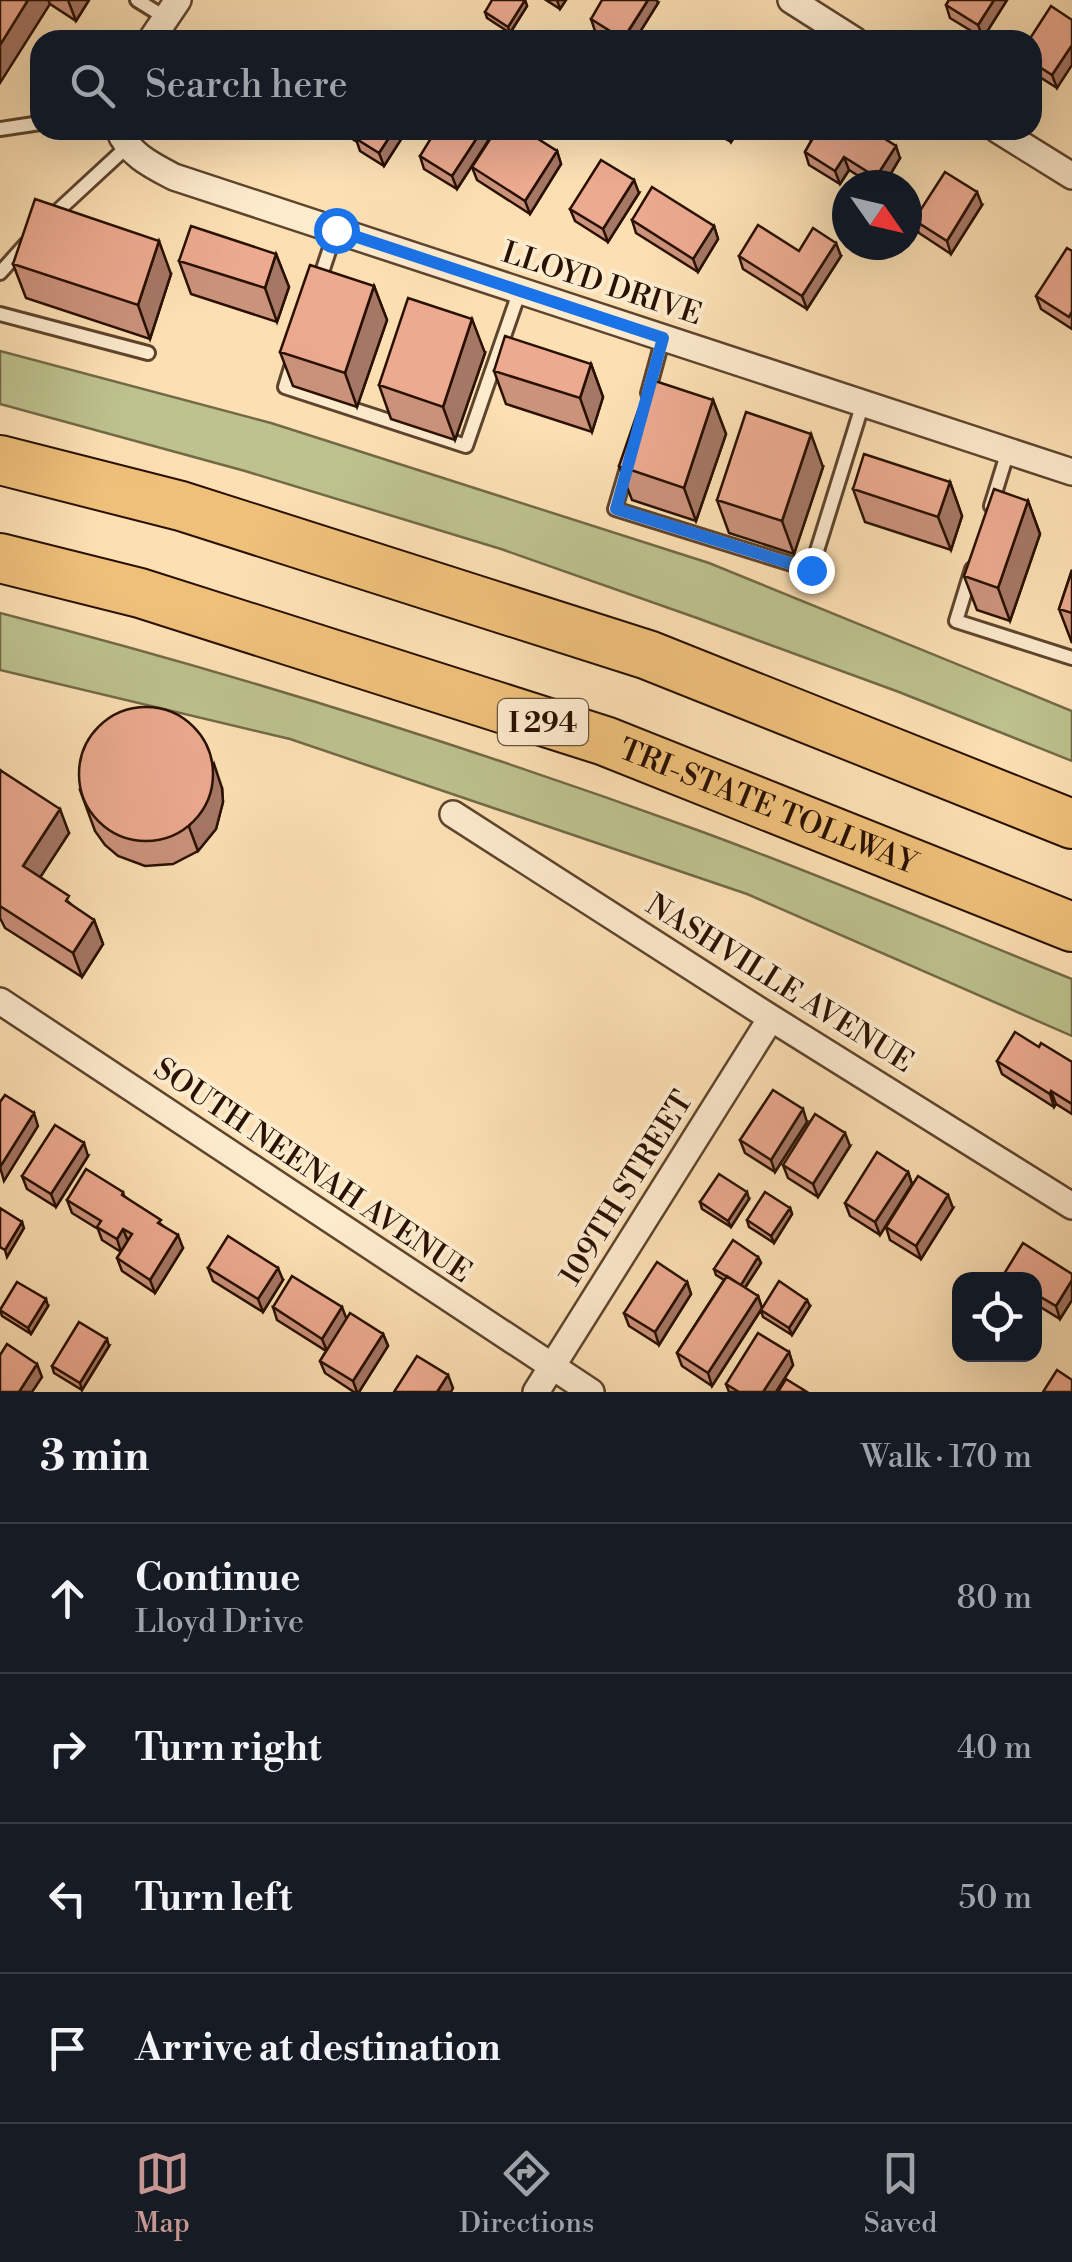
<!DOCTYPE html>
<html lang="en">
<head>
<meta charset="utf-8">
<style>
  :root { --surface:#171b24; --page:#242831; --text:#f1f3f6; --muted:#9ea1a6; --line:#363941; --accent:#c59692 }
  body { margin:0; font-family:"Libre Bodoni",serif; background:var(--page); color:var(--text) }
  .controls { position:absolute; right:30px; bottom:30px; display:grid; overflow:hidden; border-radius:20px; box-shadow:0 10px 40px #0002 }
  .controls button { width:90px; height:90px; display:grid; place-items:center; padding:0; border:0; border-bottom:2px solid var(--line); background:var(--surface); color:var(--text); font:50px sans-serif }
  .compass { position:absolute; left:832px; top:170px; width:90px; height:90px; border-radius:50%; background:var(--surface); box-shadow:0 10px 40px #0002; rotate:124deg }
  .stop { position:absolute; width:30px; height:30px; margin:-22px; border:8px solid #1a73e8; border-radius:50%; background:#fff }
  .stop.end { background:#1a73e8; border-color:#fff; box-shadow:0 2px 10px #0008 }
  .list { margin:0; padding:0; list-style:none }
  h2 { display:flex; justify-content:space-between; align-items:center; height:130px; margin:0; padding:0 40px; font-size:42px }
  h2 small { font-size:32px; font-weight:400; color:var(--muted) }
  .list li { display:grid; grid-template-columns:65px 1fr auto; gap:30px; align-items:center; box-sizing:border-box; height:150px; padding:0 40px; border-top:2px solid var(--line) }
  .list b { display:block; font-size:38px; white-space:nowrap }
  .list p { margin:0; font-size:32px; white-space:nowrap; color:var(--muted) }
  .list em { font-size:32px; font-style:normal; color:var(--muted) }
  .icon { flex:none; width:55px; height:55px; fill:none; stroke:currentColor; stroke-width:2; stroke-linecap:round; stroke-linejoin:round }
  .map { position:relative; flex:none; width:1072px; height:1392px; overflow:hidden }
  .search { position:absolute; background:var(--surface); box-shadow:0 10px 40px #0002; left:30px; right:30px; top:30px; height:110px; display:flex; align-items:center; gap:25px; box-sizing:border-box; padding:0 35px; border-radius:30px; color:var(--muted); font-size:38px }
  .sheet { height:730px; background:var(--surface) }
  nav { display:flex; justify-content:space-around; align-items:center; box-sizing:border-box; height:140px; border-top:2px solid var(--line); background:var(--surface); font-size:28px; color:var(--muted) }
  nav a { display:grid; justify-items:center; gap:5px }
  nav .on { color:var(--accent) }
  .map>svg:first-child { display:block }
</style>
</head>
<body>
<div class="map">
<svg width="1072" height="1392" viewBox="0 0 1072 1392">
  <rect width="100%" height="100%" fill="#fce0b4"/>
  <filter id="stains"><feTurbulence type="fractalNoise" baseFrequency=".002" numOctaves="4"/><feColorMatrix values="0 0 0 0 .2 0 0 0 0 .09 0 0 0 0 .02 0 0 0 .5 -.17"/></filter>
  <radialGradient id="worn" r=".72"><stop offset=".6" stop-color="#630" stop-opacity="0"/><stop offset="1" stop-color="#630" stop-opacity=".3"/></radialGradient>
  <path fill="#bdc28e" stroke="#736947" stroke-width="2.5" d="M0,351L271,423L709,563L1072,711V761L899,692L697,618L501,549L245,471L0,404Z
    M0,613C237,674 470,747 700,831C825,877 948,929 1072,979V1036L747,894L290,739L0,670Z"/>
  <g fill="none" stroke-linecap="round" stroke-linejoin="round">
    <g stroke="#5e442d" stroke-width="18">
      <path id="service" d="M137,0L166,18
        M0,129L40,123
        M50,218L129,145
        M0,273L26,244
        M318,284L336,230
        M0,314L148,353
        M293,361L285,387L466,446L520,290
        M648,393L663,338
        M628,465L615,509L811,570L863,403
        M991,506L1008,451
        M972,569L956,621L1072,658"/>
    </g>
    <g stroke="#5e442d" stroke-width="30">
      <path id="minor" d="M791,0L854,40
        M151,40L178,0
        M119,130C128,154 153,166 174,177L1072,472
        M998,130L1072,176
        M453,814L771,1018L1072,1206
        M0,1001L591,1392
        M536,1392L771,1018"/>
    </g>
    <g stroke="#291000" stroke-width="52">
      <g id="motorway">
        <path d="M0,460L181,506L648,655L1072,824"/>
        <path id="s1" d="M0,558L140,593L605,741L1072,927"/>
      </g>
    </g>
    <use href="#service" stroke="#fdebce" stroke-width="12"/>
    <use href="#minor" stroke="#fdebce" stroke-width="25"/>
    <use href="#motorway" stroke="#eec07a" stroke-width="48"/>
  </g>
  <path fill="#cb927c" stroke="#291000" stroke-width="2.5" d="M0,0H89L76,21L50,4Z
    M525,0L527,6L510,33L487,18L485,12Z
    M546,0H566L560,9Z
    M949,0H1007L983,38L950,18L946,5Z
    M658,3L635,40H609L595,31L591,19Z
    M1072,20L1057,88L1032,72V40Z
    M344,130H407L384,166L360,151L357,142L346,135Z
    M711,130H739L731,142Z
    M809,136L900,158L884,185H873L849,170L840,184L809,165L805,152L811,141Z
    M488,141L457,189L424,169L420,156Z
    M557,151L561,164L530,214L477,180L472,167Z
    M639,193L608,242L575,221L570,209Z
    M982,205L951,254L919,233L914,220Z
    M632,220L714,226L718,239L698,272L636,233Z
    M799,251L841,256L807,309L743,269L739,256Z
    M1072,251V329L1041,309L1036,296Z
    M276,254L289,287L277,322L191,294L179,261Z
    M13,264L171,274L150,339L26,298Z
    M374,286L387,320L357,407L293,386L280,352Z
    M485,353L455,440L391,419L379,385Z
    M591,364L603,397L592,432L506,404L494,371Z
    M713,400L726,434L696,521L632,500L619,466Z
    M823,467L794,554L729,533L717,500Z
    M950,482L962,516L951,550L865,522L853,489Z
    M1028,501L1040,534L1010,621L977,610L964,576Z
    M1072,570V643L1059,609Z
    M0,770L69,833L40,877L73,906L94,920L103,944L82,977L5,928L0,918Z
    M222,788L223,802L216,829L198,851L173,864L145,866L118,856L105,845L95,831L80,790Z
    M1039,1047L1072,1062V1114L1056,1104L1054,1107L1002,1074L997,1061Z
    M807,1122L775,1172L745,1153L740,1140Z
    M850,1146L818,1197L788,1178L783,1165Z
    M88,1156L56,1207L27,1189L22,1176Z
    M908,1172L912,1184L880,1235L850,1216L845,1203Z
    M123,1192L124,1196L163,1226L183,1248L155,1293L122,1271L117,1258L121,1252L102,1240L98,1229L72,1213L67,1200Z
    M749,1199L731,1227L702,1209L700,1202Z
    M790,1208L792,1214L774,1243L749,1227L747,1220Z
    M953,1208L921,1259L890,1240L886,1227Z
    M758,1257L761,1263L745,1288L758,1296L762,1308L810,1306L792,1335L763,1317L761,1310L712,1386L682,1366L677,1353L724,1280L716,1275L714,1269Z
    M208,1268L283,1280L263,1312L213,1281Z
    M1004,1274H1072V1300L1060,1319L1034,1303V1280H1006Z
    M687,1282L691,1294L659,1345L629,1326L624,1313Z
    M48,1306L31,1334L2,1316L0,1310Z
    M273,1307L347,1319L383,1334L388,1346L359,1392H354L325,1373L320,1361L326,1351L277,1320Z
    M109,1346L82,1390L54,1373L52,1366Z
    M789,1352L793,1365L776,1392H729L726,1384Z"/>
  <path fill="#a57765" stroke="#291000" stroke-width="2.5" d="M28,0H48L50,4L0,83V45Z
    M68,0H89L76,21Z
    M525,0L527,6L510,33L508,27Z
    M557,0H566L560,9Z
    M648,0H657L658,3L635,40H623Z
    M994,0H1007L983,38L978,25Z
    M1072,45V65L1057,88L1052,75Z
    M394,130H407L384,166L379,153Z
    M482,130H484L488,141L457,189L452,176Z
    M726,130H739L731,142Z
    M896,146L900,158L884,185H879L876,177Z
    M557,151L561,164L530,214L525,201Z
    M844,157L849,170L840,184L835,171Z
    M634,180L639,193L608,242L603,229Z
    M977,192L982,205L951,254L947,241Z
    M714,226L718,239L698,272L693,259Z
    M159,241L171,274L150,339L138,305Z
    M836,243L841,256L807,309L802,296Z
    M276,254L289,287L277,322L265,288Z
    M374,286L387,320L357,407L345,373Z
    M472,319L485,353L455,440L443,407Z
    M591,364L603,397L592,432L580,398Z
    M713,400L726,434L696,521L684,488Z
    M811,434L823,467L794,554L782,521Z
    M950,482L962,516L951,550L938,517Z
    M1028,501L1040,534L1010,621L998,588Z
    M214,764L222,788L223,802L216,829L198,851L189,827Z
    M60,809L69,833L32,890L23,866Z
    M94,920L103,944L82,977L73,953Z
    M1051,1091L1056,1104L1054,1107L1050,1094Z
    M803,1109L807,1122L775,1172L771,1160Z
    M34,1113L38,1126L4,1181L0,1167Z
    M845,1133L850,1146L818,1197L813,1184Z
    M84,1143L88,1156L56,1207L51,1194Z
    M908,1172L912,1184L880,1235L875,1222Z
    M747,1192L749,1199L731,1227L728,1221Z
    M948,1195L953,1208L921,1259L916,1246Z
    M790,1208L792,1214L774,1243L771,1236Z
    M22,1222L24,1228L7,1257L5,1250Z
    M123,1229L128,1241L121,1252L117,1239Z
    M178,1235L183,1248L155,1293L150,1280Z
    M758,1257L761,1263L742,1292L740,1286Z
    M278,1268L283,1280L263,1312L258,1299Z
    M1072,1280V1300L1060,1319L1056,1306Z
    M687,1282L691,1294L659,1345L655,1332Z
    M758,1296L762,1308L712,1386L708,1373Z
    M46,1299L48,1306L31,1334L28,1328Z
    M807,1300L810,1306L792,1335L789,1328Z
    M342,1307L347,1320L327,1351L322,1339Z
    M383,1334L388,1346L359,1392H357L353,1381Z
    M107,1339L109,1346L82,1390L80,1383Z
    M789,1352L793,1365L776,1392H763Z
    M37,1364L42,1377L32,1392H19Z
    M448,1375L453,1388L451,1392H437Z"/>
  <path fill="#ecaa90" stroke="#291000" stroke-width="2.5" d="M0,0H28L0,45Z
    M492,0H525L508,27L485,12Z
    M602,0H648L623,39L591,19Z
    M949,0H994L978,25L946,5Z
    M1051,6L1072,20V45L1052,75L1032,62V40H1029Z
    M353,130H394L379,153L355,138L358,133Z
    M436,130H482L452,176L420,156Z
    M496,130H524L557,151L525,201L472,167Z
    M812,130H871L896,146L876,177L844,157L835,171L805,152L813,138L809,136Z
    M601,160L634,180L603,229L570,209Z
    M945,172L977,192L947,241L914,220Z
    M652,187L714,226L693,259L632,220Z
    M35,199L159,241L138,305L13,264Z
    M758,225L799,251L813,228L836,243L802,296L739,256Z
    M191,226L276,254L265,288L179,261Z
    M1067,248L1072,251V311L1069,317L1036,296Z
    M310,265L374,286L345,373L280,352Z
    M408,298L472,319L443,407L379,385Z
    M505,336L591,364L580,398L494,371Z
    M649,379L713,400L684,488L619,466Z
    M746,412L811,434L782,521L717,500Z
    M864,454L950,482L938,517L853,489Z
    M994,489L1028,501L998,588L964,576Z
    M1072,570V613L1059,609Z
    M79 774a67 67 0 1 1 134 0a67 67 0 1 1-134 0Z
    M0,770L60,809L23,866L69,896L66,901L94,920L73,953L0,906Z
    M1015,1032L1039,1047L1041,1043L1072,1062V1104L1051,1091L1050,1094L997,1061Z
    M773,1090L803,1109L771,1160L740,1140Z
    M5,1095L34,1113L0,1167V1102Z
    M815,1114L845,1133L813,1184L783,1165Z
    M55,1125L84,1143L51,1194L22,1176Z
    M877,1152L908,1172L875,1222L845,1203Z
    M86,1169L123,1192L122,1195L161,1220L158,1223L178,1235L150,1280L117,1258L132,1234L123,1229L117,1239L97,1227L101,1221L67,1200Z
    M719,1174L747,1192L728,1221L700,1202Z
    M918,1176L948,1195L916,1246L886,1227Z
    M765,1192L790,1208L771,1236L747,1220Z
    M0,1208L22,1222L5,1250L0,1247Z
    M228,1236L278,1268L258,1299L208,1268Z
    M733,1240L758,1257L741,1285L714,1269Z
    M1023,1243L1072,1274V1280L1056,1306L1034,1293V1280H1013L1004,1274Z
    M657,1262L687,1282L655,1332L624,1313Z
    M292,1276L342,1307L322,1339L273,1307Z
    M727,1276L758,1296L708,1373L677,1353Z
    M779,1281L807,1300L789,1328L761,1310Z
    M17,1282L46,1299L28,1328L0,1310Z
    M350,1313L383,1334L353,1381L320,1361Z
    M79,1322L107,1339L80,1383L52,1366Z
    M758,1333L789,1352L763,1392H739L726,1384Z
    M7,1344L37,1364L19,1392H0V1355Z
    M417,1356L448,1375L437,1392H394Z
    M1057,1370L1072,1380V1392H1043Z
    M786,1379L807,1392H778Z"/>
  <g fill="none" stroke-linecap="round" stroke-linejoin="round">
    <path stroke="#1a73e8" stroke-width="12" d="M336,230L663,338L616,509L811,570"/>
  </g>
  <g text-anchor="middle" stroke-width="8" stroke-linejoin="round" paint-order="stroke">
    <rect fill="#fdebce" stroke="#69523e" stroke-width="2.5" x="498" y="699" width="90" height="46" rx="8"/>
    <g font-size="28" font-weight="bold" fill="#291000">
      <text x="543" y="732">I 294</text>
    </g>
    <g font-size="30" fill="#291000" stroke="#fdebce">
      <text transform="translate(602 283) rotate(18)" y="10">LLOYD DRIVE</text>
      <text dy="10" stroke="none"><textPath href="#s1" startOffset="808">TRI-STATE TOLLWAY</textPath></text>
      <text transform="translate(780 983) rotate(32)" y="10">NASHVILLE AVENUE</text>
      <text transform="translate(313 1170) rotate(34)" y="10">SOUTH NEENAH AVENUE</text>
      <text transform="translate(626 1188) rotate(-58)" y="10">109TH STREET</text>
    </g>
  </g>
  <rect width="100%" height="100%" filter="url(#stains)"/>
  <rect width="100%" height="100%" fill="url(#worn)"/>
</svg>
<div class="controls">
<button><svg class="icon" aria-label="locate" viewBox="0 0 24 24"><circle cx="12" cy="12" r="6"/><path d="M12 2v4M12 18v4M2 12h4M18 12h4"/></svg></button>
</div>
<svg class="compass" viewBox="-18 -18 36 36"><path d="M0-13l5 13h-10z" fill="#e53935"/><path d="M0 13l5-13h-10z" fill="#9ea1a6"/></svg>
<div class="stop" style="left:336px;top:230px"></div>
<div class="stop end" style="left:811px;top:570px"></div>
<div class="search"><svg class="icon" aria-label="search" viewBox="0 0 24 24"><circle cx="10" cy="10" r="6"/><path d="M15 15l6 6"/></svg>Search here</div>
</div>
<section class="sheet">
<h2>3 min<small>Walk · 170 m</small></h2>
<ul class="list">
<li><svg class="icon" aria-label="ahead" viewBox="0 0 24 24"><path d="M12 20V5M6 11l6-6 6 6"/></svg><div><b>Continue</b><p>Lloyd Drive</p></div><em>80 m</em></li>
<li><svg class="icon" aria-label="right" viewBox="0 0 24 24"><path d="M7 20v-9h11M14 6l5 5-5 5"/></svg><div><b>Turn right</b></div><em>40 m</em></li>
<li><svg class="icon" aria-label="left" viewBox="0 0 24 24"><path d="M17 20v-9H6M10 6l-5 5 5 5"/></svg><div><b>Turn left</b></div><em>50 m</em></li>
<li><svg class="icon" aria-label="arrive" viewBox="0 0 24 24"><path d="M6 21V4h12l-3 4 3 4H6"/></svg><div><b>Arrive at destination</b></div></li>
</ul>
</section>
<nav>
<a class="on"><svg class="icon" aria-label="map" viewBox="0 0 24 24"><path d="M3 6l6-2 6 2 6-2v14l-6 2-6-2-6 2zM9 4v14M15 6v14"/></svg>Map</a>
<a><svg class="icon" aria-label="directions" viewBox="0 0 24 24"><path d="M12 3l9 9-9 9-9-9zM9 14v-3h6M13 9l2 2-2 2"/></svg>Directions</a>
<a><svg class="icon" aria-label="saved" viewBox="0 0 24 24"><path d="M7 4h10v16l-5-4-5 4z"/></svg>Saved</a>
</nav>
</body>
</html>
